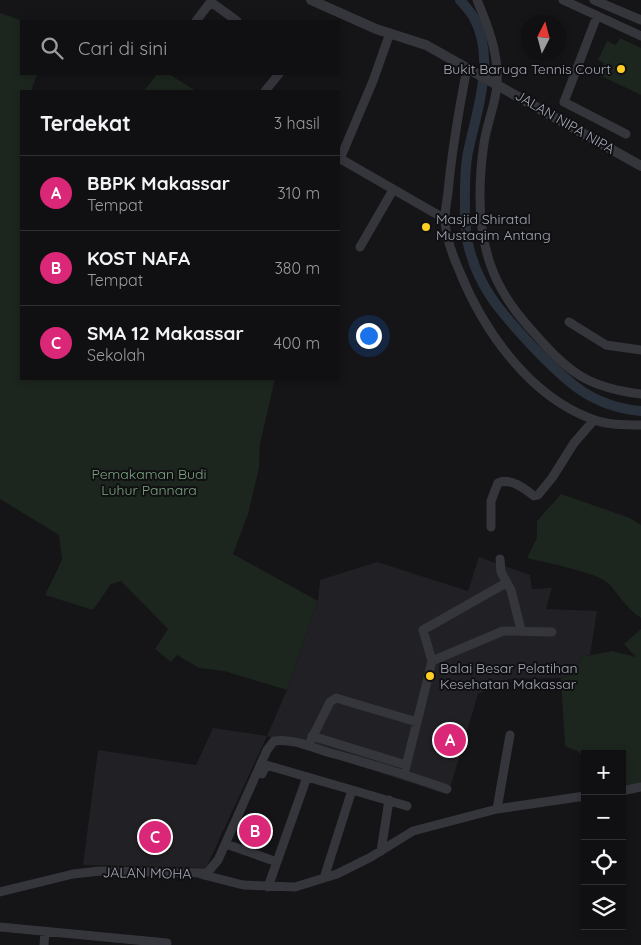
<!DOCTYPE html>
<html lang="id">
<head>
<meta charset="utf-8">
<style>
  :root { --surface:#100f11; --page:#1e1d1f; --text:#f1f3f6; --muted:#9c9c9f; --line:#302f31; --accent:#db2777 }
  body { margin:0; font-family:Quicksand,sans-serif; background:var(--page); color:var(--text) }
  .controls { position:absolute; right:15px; bottom:15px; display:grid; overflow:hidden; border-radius:0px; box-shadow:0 2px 8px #0003 }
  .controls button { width:45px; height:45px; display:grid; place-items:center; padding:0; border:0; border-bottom:1px solid var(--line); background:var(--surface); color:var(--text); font:25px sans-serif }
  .compass { position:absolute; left:521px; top:15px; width:45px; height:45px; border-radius:50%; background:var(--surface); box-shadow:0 2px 8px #0003; rotate:6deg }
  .you { position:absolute; left:368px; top:335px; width:18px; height:18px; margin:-12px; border:4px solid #fff; border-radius:50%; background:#1a73e8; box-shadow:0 0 0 8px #1a73e833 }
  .badge { display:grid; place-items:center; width:32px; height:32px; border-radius:50%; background:var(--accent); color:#fff; font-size:16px; font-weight:700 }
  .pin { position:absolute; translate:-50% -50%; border:2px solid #fff; box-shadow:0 1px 5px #0006 }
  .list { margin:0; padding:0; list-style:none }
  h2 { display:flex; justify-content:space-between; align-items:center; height:65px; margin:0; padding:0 20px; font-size:21px }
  h2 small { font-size:16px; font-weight:400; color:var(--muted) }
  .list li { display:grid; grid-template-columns:32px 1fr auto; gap:15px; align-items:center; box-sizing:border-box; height:75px; padding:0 20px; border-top:1px solid var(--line) }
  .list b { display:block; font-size:19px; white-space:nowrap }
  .list p { margin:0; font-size:16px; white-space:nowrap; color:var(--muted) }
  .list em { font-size:16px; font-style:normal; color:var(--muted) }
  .icon { flex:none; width:28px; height:28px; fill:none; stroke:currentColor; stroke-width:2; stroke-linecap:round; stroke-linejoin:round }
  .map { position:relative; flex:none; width:641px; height:945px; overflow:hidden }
  .search { position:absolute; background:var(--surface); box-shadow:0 2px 8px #0003; left:20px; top:20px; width:320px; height:55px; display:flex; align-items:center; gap:12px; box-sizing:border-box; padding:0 18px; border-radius:0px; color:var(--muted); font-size:19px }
  .panel { position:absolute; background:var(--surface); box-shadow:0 2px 8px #0003; left:20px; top:90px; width:320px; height:290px; border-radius:0px }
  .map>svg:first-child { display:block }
</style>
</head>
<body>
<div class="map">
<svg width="641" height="945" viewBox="0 0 641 945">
  <rect width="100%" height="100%" fill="#151417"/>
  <path fill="#212024" d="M479,557L530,575L532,589L552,588L546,609L597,611L590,655L582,657L574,675L561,678L509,679L478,694L448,795L267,736L206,868L83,865L98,750L196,765L213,728L267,736L287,690L318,601L320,580L377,562L468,591Z"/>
  <path fill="#1c251e" d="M0,13L23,21L21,74H37L32,89L35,91H21V379H275L260,444L259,468L248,514L233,554L318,601L287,690L224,671L199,668L177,655L171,662L155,649L168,629L121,581L111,584L93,610L45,595L62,560L59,535L0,499Z
    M620,38L641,48V95L599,75L604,63L598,60L607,41L616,45Z
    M157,74H169L196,91H144Z
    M561,494L630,518L641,525V618C627,609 619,595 609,584C600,573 543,562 527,558L537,538V521Z
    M641,629V791L622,795V754H585V759L579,752L565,746L561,678L574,675L582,657L612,651L636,657L624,644Z"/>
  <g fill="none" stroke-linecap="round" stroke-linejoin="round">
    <path stroke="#29313c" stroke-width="10" d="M460,0C465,6 471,12 474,18C496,59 477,110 468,152C464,172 464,219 467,239C476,287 504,316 536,350C568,383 593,407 641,411"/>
    <path stroke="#35353c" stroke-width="9" d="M477,0C488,26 499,54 497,84C496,103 487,123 484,143C477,191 477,247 502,290C511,307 523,321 536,335C569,374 591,388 641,394
      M563,0L641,36
      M594,0L641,20
      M211,2L237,21
      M597,16L564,102L626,134
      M196,21L212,0
      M467,68C459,109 452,150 448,192C447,201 445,210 445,218C445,235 452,254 459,270C483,330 529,396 592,419C606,425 626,425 641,425
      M265,91L279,74
      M339,158L445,219
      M340,159L373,81L390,33
      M360,247L393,190
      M569,322L606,345L641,350
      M491,527V501L498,483C510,477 525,489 534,496L538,495L552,478L574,443L594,420
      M500,559L501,572L511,590L521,630
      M432,661L503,631L552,632
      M312,736L406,765
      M308,746L330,702L336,698L417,722L432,661L423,630L506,583
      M405,770L417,722
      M262,774L266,765L407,806
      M622,791L641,787
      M497,809L510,735
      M226,844L277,862
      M381,851L389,800
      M200,874L243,885L295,887L337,874L371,857L413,831L497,809L585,796
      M324,878L352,790
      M268,887L307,777
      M0,892L73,874L100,871L207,873L218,860L267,750L274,741C291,738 311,747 327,752C368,763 407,775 447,789
      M0,927L167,943
      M44,945L45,931"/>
    <path stroke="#35353c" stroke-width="10" d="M311,0L376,29L426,45L641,166"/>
  </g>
  <g fill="#ffce24" stroke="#100f12" stroke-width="2">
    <circle cx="621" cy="69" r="5"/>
    <circle cx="426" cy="227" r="5"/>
    <circle cx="430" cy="676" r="5"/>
  </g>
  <g text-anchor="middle" stroke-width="4" stroke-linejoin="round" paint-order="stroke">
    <g font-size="14" fill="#a5a9b8" stroke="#100f12" text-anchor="start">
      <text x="611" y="74" text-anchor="end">Bukit Baruga Tennis Court</text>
      <text x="436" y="224">Masjid Shiratal<tspan x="436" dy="16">Mustaqim Antang</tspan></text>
      <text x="440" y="673">Balai Besar Pelatihan<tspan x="440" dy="16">Kesehatan Makassar</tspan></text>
    </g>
    <g font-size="14" fill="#a5a9b8" stroke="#100f12">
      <text transform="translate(565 122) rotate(30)" y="5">JALAN NIPA NIPA</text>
      <text transform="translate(147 873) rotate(1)" y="5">JALAN MOHA</text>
    </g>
    <g font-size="14" fill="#7aa581" stroke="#100f12">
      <text x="149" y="479">Pemakaman Budi<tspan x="149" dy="16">Luhur Pannara</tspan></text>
    </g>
  </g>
</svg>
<div class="controls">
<button>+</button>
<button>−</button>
<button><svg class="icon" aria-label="locate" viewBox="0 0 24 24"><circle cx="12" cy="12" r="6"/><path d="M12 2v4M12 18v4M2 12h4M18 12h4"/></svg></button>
<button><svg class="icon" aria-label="layers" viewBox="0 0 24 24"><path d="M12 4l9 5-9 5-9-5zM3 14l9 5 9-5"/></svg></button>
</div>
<svg class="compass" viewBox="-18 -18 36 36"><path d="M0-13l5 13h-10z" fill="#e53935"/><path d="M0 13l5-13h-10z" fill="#9c9c9f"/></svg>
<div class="you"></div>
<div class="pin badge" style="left:450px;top:740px">A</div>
<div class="pin badge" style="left:255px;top:831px">B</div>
<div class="pin badge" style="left:155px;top:837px">C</div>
<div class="search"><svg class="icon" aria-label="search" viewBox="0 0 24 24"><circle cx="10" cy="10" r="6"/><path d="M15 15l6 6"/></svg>Cari di sini</div>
<section class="panel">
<h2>Terdekat<small>3 hasil</small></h2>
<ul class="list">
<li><span class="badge">A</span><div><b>BBPK Makassar</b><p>Tempat</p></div><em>310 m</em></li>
<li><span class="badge">B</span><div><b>KOST NAFA</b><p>Tempat</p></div><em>380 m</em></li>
<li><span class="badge">C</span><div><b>SMA 12 Makassar</b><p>Sekolah</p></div><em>400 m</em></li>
</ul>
</section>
</div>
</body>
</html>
